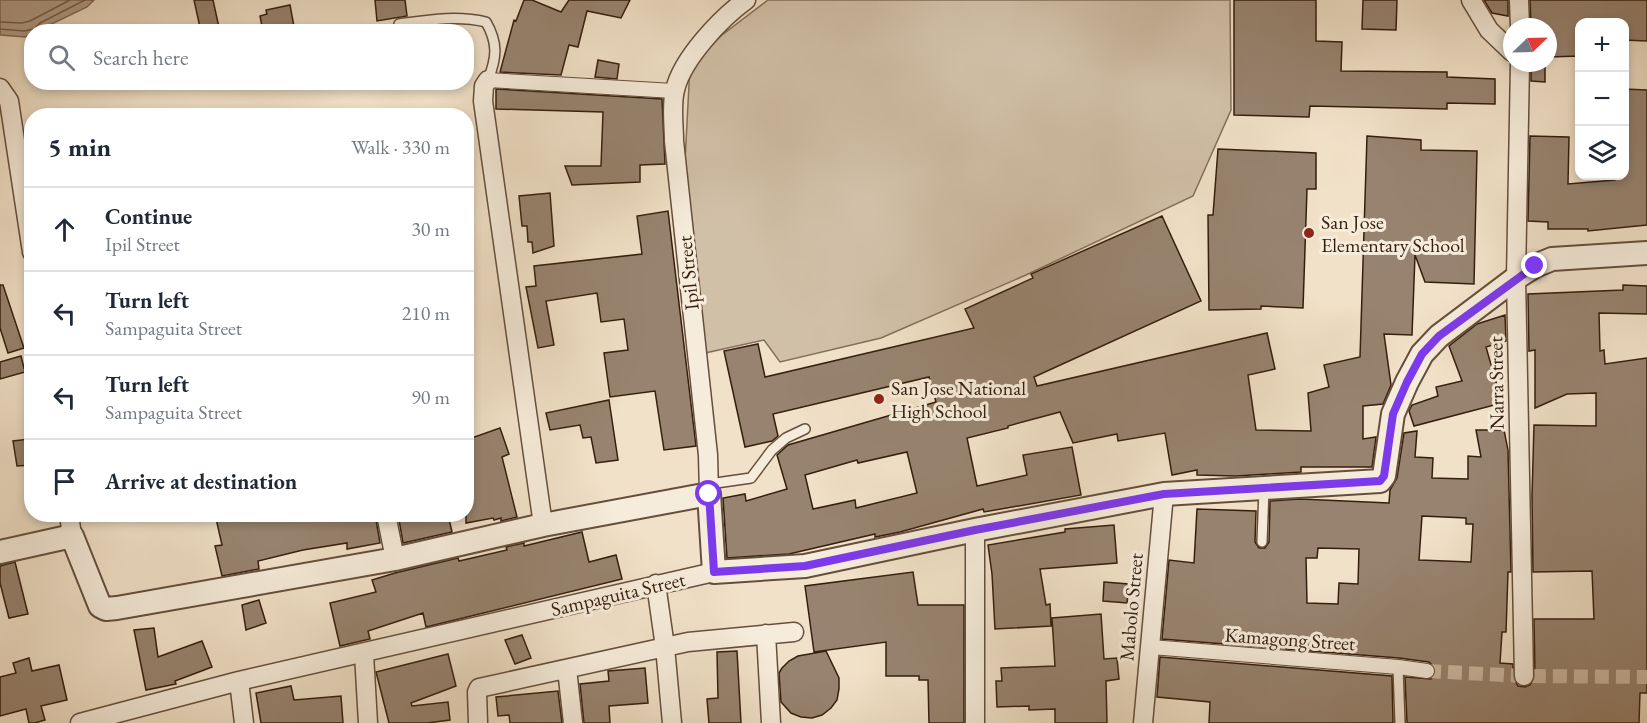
<!DOCTYPE html>
<html lang="en">
<head>
<meta charset="utf-8">
<style>
  :root { --surface:#fff; --page:#f6f6f7; --text:#1f2937; --muted:#747a83; --line:#e0e1e3 }
  body { margin:0; font-family:"EB Garamond",serif; background:var(--page); color:var(--text) }
  .controls { position:absolute; right:18px; top:18px; display:grid; overflow:hidden; border-radius:12px; box-shadow:0 3px 9px #0003 }
  .controls button { width:54px; height:54px; display:grid; place-items:center; padding:0; border:0; border-bottom:2px solid var(--line); background:var(--surface); color:var(--text); font:30px sans-serif }
  .compass { position:absolute; left:1503px; top:18px; width:54px; height:54px; border-radius:50%; background:var(--surface); box-shadow:0 3px 9px #0003; rotate:67deg }
  .stop { position:absolute; width:18px; height:18px; margin:-14px; border:4px solid #7c3aed; border-radius:50%; background:#fff }
  .stop.end { background:#7c3aed; border-color:#fff; box-shadow:0 2px 6px #0008 }
  .list { margin:0; padding:0; list-style:none }
  h2 { display:flex; justify-content:space-between; align-items:center; height:78px; margin:0; padding:0 24px; font-size:26px }
  h2 small { font-size:20px; font-weight:400; color:var(--muted) }
  .list li { display:grid; grid-template-columns:39px 1fr auto; gap:18px; align-items:center; box-sizing:border-box; height:84px; padding:0 24px; border-top:2px solid var(--line) }
  .list b { display:block; font-size:22px; white-space:nowrap }
  .list p { margin:0; font-size:20px; white-space:nowrap; color:var(--muted) }
  .list em { font-size:20px; font-style:normal; color:var(--muted) }
  .icon { flex:none; width:33px; height:33px; fill:none; stroke:currentColor; stroke-width:2; stroke-linecap:round; stroke-linejoin:round }
  .map { position:relative; flex:none; width:1647px; height:723px; overflow:hidden }
  .search { position:absolute; background:var(--surface); box-shadow:0 3px 9px #0003; left:24px; top:24px; width:450px; height:66px; display:flex; align-items:center; gap:15px; box-sizing:border-box; padding:0 21px; border-radius:24px; color:var(--muted); font-size:22px }
  .panel { position:absolute; background:var(--surface); box-shadow:0 3px 9px #0003; left:24px; top:108px; width:450px; height:414px; border-radius:24px }
  .map>svg:first-child { display:block }
</style>
</head>
<body>
<div class="map">
<svg width="1647" height="723" viewBox="0 0 1647 723">
  <rect width="100%" height="100%" fill="#f1e1c8"/>
  <filter id="stains"><feTurbulence type="fractalNoise" baseFrequency=".00333" numOctaves="4"/><feColorMatrix values="0 0 0 0 .2 0 0 0 0 .09 0 0 0 0 .02 0 0 0 .5 -.17"/></filter>
  <radialGradient id="worn" r=".72"><stop offset=".6" stop-color="#630" stop-opacity="0"/><stop offset="1" stop-color="#630" stop-opacity=".3"/></radialGradient>
  <path fill="#d1c0a8" stroke="#846f5b" stroke-width="1.5" d="M768,0H1230L1231,110L1193,196L1026,275L881,338L780,362L764,340L705,353L683,199L690,66L722,35Z"/>
  <path fill="#b19f89" stroke="#806b58" stroke-width="1.5" d="M0,0H94L87,7L37,31L32,32L31,34L25,37L0,35Z"/>
  <g fill="none" stroke-linecap="round" stroke-linejoin="round">
    <path stroke="#745e4c" stroke-width="1.5" d="M0,22L22,23L30,21L70,0
      M0,29L24,31L34,29L40,23L85,0"/>
  </g>
  <path fill="#97836f" stroke="#361e0e" stroke-width="1.5" fill-rule="evenodd" d="M194,0H213L220,32H201Z
    M375,0H405L407,16L377,21Z
    M524,0H532L561,12L569,0H630L621,18L587,11L578,47L569,45L561,75L500,72L514,20L516,21Z
    M1234,0H1316V41L1342,42L1341,71L1447,72V77L1495,79V104L1447,103V109L1310,106L1309,117L1234,115Z
    M1363,0H1397L1396,30L1362,29Z
    M1484,0H1508V16L1492,13Z
    M1530,0H1647V41L1624,40V22H1580V56L1548,57V27H1531Z
    M290,5L295,32H263L260,16L267,14L266,10Z
    M598,60L619,64L617,79L595,77Z
    M1531,64L1545,65V82L1531,81Z
    M496,89L662,99L665,164L640,165V182L572,185L565,166H601L603,112L496,109Z
    M1624,89L1647,90V225L1588,231V229H1548V222L1528,221L1530,136L1569,137L1568,184L1615,180V176H1624Z
    M1367,136L1421,140V150L1477,151L1474,284L1425,282L1415,255L1412,335L1384,334L1391,385L1383,404L1363,406V439L1376,437L1372,467H1301V472L1236,476L1197,475V470L1172,475L1165,433L1118,441L1117,434L1073,443L1060,412L1008,426V428L967,438L977,486L1027,475L1023,455L1072,447L1081,495L984,512L983,509L900,532L875,537V534L789,554L727,558L723,498L745,494L746,501L787,489L777,455L788,445L936,402L929,377L773,414L778,436L772,441L745,447L724,351L758,344L765,377L974,328L965,309L1033,278L1031,274L1162,216L1201,301L1034,377L1037,386L1267,333L1275,369L1248,375L1256,430L1311,431L1308,393L1329,387L1324,365L1360,357ZM907,452L917,493L856,508L855,500L813,509L805,475L857,460L858,463Z
    M1218,149L1316,153V189H1307L1303,308L1261,306V309L1209,310L1208,215H1213Z
    M550,193L554,246L533,253L532,242H528L527,226H522L519,196Z
    M668,211L696,446L664,450L655,391L610,397L604,353L628,350L624,319L601,322L597,293L546,301L554,345L538,348L526,287L536,286L534,266L642,254L637,216Z
    M0,285H3L24,348L8,353L0,328Z
    M1623,285L1647,286V314L1599,313L1600,351L1604,350L1605,364L1647,358V693H1640L1639,723H1407L1405,677L1431,679L1434,676L1435,668L1429,662L1399,658L1162,639L1169,560L1194,563L1197,509L1256,511L1255,542L1259,548H1265L1269,542L1270,501L1300,499L1389,503L1390,490L1397,478L1404,433L1417,431L1415,457L1433,458L1432,478L1468,479V456L1481,457L1476,430H1504L1508,450L1511,572H1508L1506,632H1502L1500,663L1513,664V677L1518,686L1525,687L1530,685L1535,676L1534,619H1594L1592,571L1533,572L1532,496L1534,425L1596,426V393L1567,394L1535,408V350L1529,351L1528,294L1623,290ZM1422,516L1466,518V524H1473L1471,562L1419,560ZM1318,548L1359,549L1358,584L1339,583L1338,604L1307,603L1306,558H1317Z
    M1505,315L1506,341L1486,347L1502,403L1414,426L1409,411L1412,405L1438,396L1436,387L1462,381L1449,346L1477,324Z
    M21,356L25,372L0,379V362Z
    M609,400L618,460L596,463L591,437L583,438L580,425L550,430L546,413Z
    M500,428L509,454L502,457L517,517L501,521V518L494,520L493,518L466,523V440Z
    M30,439L32,465L17,466L13,441Z
    M215,514H375L380,543L347,549V543L303,550L258,561L259,569L222,576L215,546L222,545Z
    M398,514H448L452,532L403,543Z
    M1114,525L1117,563L1040,569L1046,605L1050,604L1051,626L995,629L992,574L988,545L1065,532V529Z
    M582,532L589,562L616,555L622,579L426,627L423,613L368,631L370,639L340,646L330,603L376,592L372,580L395,573L458,558L459,561L507,550L506,547L524,543V546Z
    M15,562L28,614L9,618L0,583V566Z
    M913,572L918,605H964V723H929L928,680H919V676H886V642L814,652L805,586Z
    M1104,582L1129,584L1127,603L1103,601Z
    M259,600L266,623L246,630L242,605Z
    M1101,614L1104,659L1117,658L1119,679L1106,681L1107,723H1055V709L1029,710V706L997,707L996,681H1002L1001,668L1055,666L1052,618Z
    M154,628L158,657L202,641L212,667L175,681L176,684L146,690L134,630Z
    M522,635L531,658L515,664L505,640Z
    M737,651L741,723H709L707,699L718,698L717,652Z
    M826,651L839,678V689L837,700L831,708L822,715L812,718L801,717L791,713L781,702L779,673L782,668L789,661L798,656Z
    M448,654L456,686L411,703L412,706L448,702L450,720L427,723H389L376,672Z
    M1160,657L1392,676L1393,723H1209L1210,702L1157,697Z
    M29,658L32,671L59,665L67,700L41,706L45,720L35,723H29L26,709L0,716V677L16,673L13,663Z
    M645,668L648,703L609,706L610,723H584L580,684L609,681L608,671Z
    M291,686L294,700L341,696L343,723H261L256,693Z
    M558,691L562,723H510L509,715L498,716L496,697Z"/>
  <g fill="none" stroke-linecap="round" stroke-linejoin="round">
    <path stroke="#ccbaa3" stroke-width="14" stroke-dasharray="14 7" stroke-linecap="butt" d="M1427,671L1524,676L1647,677"/>
    <g stroke="#654f3c" stroke-width="12">
      <path id="service" d="M399,24C428,20 457,15 486,22C498,43 497,57 488,80
        M709,484L751,478L772,450L786,438L805,429
        M1262,542L1264,489
        M1398,667L1400,723"/>
    </g>
    <g stroke="#654f3c" stroke-width="16">
      <path id="pedestrian" d="M488,80L674,91
        M1151,647L1398,667L1427,671"/>
    </g>
    <g stroke="#654f3c" stroke-width="21">
      <path id="minor" d="M1471,0L1489,30L1512,52
        M1519,0L1520,27
        M1520,63L1516,278L1524,676
        M488,80L484,86L483,101L543,525
        M0,88L9,101L32,252
        M709,494L708,455L674,141C674,125 671,105 675,90C682,59 721,18 746,0
        M69,514L72,536
        M386,514L395,559
        M975,530V723
        M656,584L665,647L672,723
        M766,634L771,723
        M364,654L368,723
        M567,669L573,723
        M239,681L244,723
        M80,723L239,681L714,572
        M478,723L477,692L479,688L688,642L794,632
        M1143,723L1164,494"/>
    </g>
    <g stroke="#654f3c" stroke-width="26">
      <path id="tertiary" d="M0,552L72,536L100,606L106,609L117,608L395,559L543,525L709,494L714,572L805,566L975,530L1164,494L1380,481L1384,476L1393,414L1407,382L1422,354L1439,336L1516,278L1535,266L1552,259L1647,253"/>
    </g>
    <use href="#service" stroke="#f6ecdb" stroke-width="9"/>
    <use href="#pedestrian" stroke="#f6ecdb" stroke-width="14"/>
    <use href="#minor" stroke="#f6ecdb" stroke-width="18"/>
    <use href="#tertiary" stroke="#f6ecdb" stroke-width="22"/>
  </g>
  <g fill="none" stroke-linecap="round" stroke-linejoin="round">
    <path stroke="#7c3aed" stroke-width="8" d="M709,494L714,572L805,566L975,530L1164,494L1380,481L1384,476L1393,414L1407,382L1422,354L1439,336L1535,266"/>
  </g>
  <g fill="#8f2418" stroke="#f6ecdb" stroke-width="2">
    <circle cx="1309" cy="233" r="6"/>
    <circle cx="879" cy="399" r="6"/>
  </g>
  <g text-anchor="middle" stroke-width="6" stroke-linejoin="round" paint-order="stroke">
    <g font-size="20" fill="#361e0e" stroke="#f6ecdb" text-anchor="start">
      <text x="1321" y="229">San Jose<tspan x="1321" dy="23">Elementary School</tspan></text>
      <text x="891" y="395">San Jose National<tspan x="891" dy="23">High School</tspan></text>
    </g>
    <g font-size="20" fill="#361e0e" stroke="#f6ecdb">
      <text transform="translate(688 273) rotate(-96)" y="7">Ipil Street</text>
      <text transform="translate(1496 383) rotate(-91)" y="7">Narra Street</text>
      <text transform="translate(618 594) rotate(-13)" y="7">Sampaguita Street</text>
      <text transform="translate(1131 607) rotate(-85)" y="7">Mabolo Street</text>
      <text transform="translate(1290 639) rotate(4)" y="7">Kamagong Street</text>
    </g>
  </g>
  <rect width="100%" height="100%" filter="url(#stains)"/>
  <rect width="100%" height="100%" fill="url(#worn)"/>
</svg>
<div class="controls">
<button>+</button>
<button>−</button>
<button><svg class="icon" aria-label="layers" viewBox="0 0 24 24"><path d="M12 4l9 5-9 5-9-5zM3 14l9 5 9-5"/></svg></button>
</div>
<svg class="compass" viewBox="-18 -18 36 36"><path d="M0-13l5 13h-10z" fill="#e53935"/><path d="M0 13l5-13h-10z" fill="#747a83"/></svg>
<div class="stop" style="left:709px;top:494px"></div>
<div class="stop end" style="left:1535px;top:266px"></div>
<div class="search"><svg class="icon" aria-label="search" viewBox="0 0 24 24"><circle cx="10" cy="10" r="6"/><path d="M15 15l6 6"/></svg>Search here</div>
<section class="panel">
<h2>5 min<small>Walk · 330 m</small></h2>
<ul class="list">
<li><svg class="icon" aria-label="ahead" viewBox="0 0 24 24"><path d="M12 20V5M6 11l6-6 6 6"/></svg><div><b>Continue</b><p>Ipil Street</p></div><em>30 m</em></li>
<li><svg class="icon" aria-label="left" viewBox="0 0 24 24"><path d="M17 20v-9H6M10 6l-5 5 5 5"/></svg><div><b>Turn left</b><p>Sampaguita Street</p></div><em>210 m</em></li>
<li><svg class="icon" aria-label="left" viewBox="0 0 24 24"><path d="M17 20v-9H6M10 6l-5 5 5 5"/></svg><div><b>Turn left</b><p>Sampaguita Street</p></div><em>90 m</em></li>
<li><svg class="icon" aria-label="arrive" viewBox="0 0 24 24"><path d="M6 21V4h12l-3 4 3 4H6"/></svg><div><b>Arrive at destination</b></div></li>
</ul>
</section>
</div>
</body>
</html>
